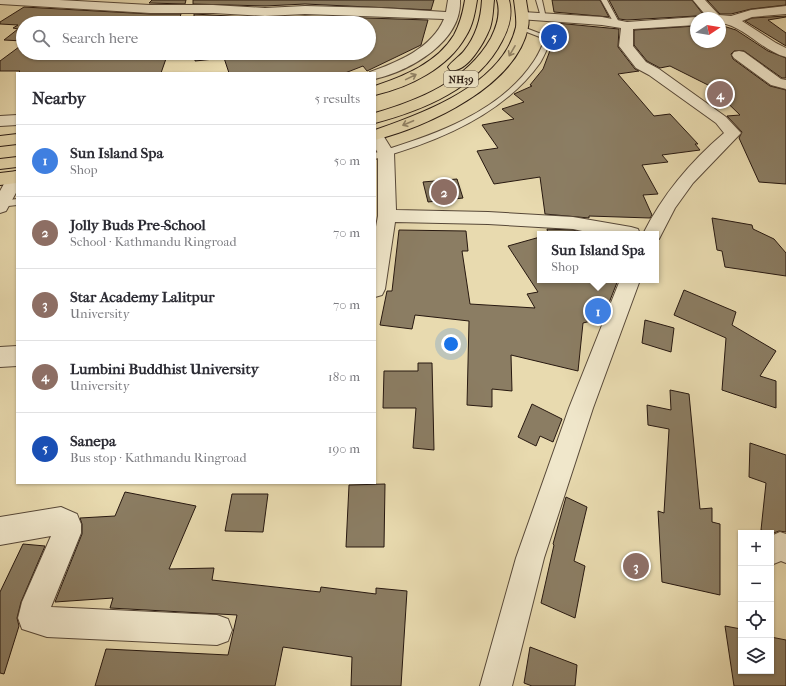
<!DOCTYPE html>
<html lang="en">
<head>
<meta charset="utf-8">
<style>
  :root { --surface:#fff; --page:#f7f7f7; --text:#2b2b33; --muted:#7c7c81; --line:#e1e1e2; --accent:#b45309 }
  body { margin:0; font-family:"IM FELL French Canon",serif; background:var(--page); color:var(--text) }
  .controls { position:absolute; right:12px; bottom:12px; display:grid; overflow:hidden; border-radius:0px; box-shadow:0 1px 3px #0004 }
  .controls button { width:36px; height:36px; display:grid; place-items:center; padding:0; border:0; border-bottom:1px solid var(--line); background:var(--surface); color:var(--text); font:20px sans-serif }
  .compass { position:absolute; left:690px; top:12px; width:36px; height:36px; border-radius:50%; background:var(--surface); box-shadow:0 1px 3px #0004; rotate:78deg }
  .you { position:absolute; left:451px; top:344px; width:14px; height:14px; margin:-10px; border:3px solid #fff; border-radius:50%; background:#1a73e8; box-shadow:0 0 0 6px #1a73e833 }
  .badge { display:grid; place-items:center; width:26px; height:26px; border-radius:50%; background:var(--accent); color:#fff; font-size:13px; font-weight:700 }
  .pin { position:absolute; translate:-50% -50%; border:2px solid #fff; box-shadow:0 1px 4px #0006 }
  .popup { position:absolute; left:537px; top:231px; width:122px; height:52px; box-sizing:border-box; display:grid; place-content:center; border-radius:0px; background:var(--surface); filter:drop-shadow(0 1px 3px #0005); font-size:13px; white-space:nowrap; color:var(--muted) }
  .popup b { font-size:15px; color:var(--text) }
  .popup::after { content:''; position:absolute; left:50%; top:100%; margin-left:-8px; border:8px solid transparent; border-top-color:var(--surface) }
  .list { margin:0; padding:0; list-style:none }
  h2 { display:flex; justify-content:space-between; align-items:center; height:52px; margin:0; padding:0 16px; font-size:17px }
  h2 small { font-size:13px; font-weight:400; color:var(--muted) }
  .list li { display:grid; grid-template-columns:26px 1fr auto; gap:12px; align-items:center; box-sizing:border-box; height:72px; padding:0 16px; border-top:1px solid var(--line) }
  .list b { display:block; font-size:15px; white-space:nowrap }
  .list p { margin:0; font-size:13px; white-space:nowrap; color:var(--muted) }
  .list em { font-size:13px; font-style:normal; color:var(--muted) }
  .icon { flex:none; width:22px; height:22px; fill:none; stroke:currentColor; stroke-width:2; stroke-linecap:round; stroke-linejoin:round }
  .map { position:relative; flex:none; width:786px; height:686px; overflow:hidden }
  .search { position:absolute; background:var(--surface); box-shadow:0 1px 3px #0004; left:16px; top:16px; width:360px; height:44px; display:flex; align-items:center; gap:10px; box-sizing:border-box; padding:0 14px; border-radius:22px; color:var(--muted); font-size:15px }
  .panel { position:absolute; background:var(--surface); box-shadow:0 1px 3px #0004; left:16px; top:72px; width:360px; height:412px; border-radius:0px }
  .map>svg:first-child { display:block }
</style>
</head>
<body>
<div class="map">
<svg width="786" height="686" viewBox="0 0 786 686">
  <rect width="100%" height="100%" fill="#e8daaf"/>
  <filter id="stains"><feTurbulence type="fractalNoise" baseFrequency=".005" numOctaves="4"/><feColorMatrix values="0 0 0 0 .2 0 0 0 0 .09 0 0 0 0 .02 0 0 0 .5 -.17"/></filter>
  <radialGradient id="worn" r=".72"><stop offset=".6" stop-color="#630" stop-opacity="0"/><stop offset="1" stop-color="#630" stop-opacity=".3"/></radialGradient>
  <path fill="#8b7d63" stroke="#271810" d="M152,0H186L185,4L149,3Z
    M193,0H434L431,10L305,4L265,6L193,4Z
    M552,0H600L609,17L554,12Z
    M609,0H692L706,18H700L696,16L627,20L619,19Z
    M707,0H786V5L751,9L731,14H720Z
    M24,7L150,14H181L178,23H23V41L4,40L18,29L13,28L18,25L0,24V22Z
    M194,14L265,18L305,16L428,20L421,45L367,71L363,66L345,73H229L224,58L195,61V53H369V23H194Z
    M786,16V17L768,20L786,33V46L745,21L752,18Z
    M556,23L619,29L618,47L635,69L639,71L618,74L654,116L670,114L698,144H695L700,150L662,155L668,162L642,165L658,194L643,195L652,215L650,218L589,216V218L545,214L540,177L494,184L477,151L498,148L482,125L514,119L502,109L524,102L514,94L532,86L530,85L543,69L557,32Z
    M720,25L736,30L768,51L786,58V78H782L744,51H734L731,54L733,59L770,86L786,90V184L759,182L739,138L742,132L727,116L740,115L710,86L670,66L660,68L647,61L634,45V30L696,26V42H720Z
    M23,44V53H168L161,73H18L20,71H0V61Z
    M457,179L463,198L428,202L423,182Z
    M712,218L752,225L753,229L774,239L786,253V276L725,267L722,251L717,250Z
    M547,229L573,230L589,234H548Z
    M399,230L466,231L468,251H462L470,304L535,308L527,294L538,292L508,246L540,237V280H618L603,318L583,323L578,371L511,355L512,391L492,389V407L467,405L469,321L415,315L412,329L380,325L387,291H392Z
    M684,290L736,312L732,325L776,351L760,376L776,381V408L722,390L726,338L674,315Z
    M645,320L674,328L671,352L642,343Z
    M418,363H432L434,450L413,448L416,408H383L384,371H418Z
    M670,390L689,394L700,509L712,508V522L720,524V595L662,582L658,511L664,513L669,429L648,425L647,405L671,410Z
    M532,404L562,419L553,442L540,436L536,446L518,437Z
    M750,443L786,455V532L779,531L771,534V533L761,530L766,483L749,477Z
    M385,484L384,547H346L349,485Z
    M125,492L196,506L169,569L214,568L212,580L320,592L321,587L376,594V588L407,591L401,686H351L352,657L283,647L275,686H95L106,649L228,655L237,615L110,608L113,598L55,602L82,534V524L80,518L115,516Z
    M232,494H268L263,532L225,531Z
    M566,497L587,507L574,561L585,566L575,618L541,603L554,545L553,544Z
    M23,544L45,546L21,602L17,618L19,626L4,674L0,673V592Z
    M725,626L741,629V671H771V637L786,640V686H734Z
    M530,647L577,665L575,686H532L524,683Z"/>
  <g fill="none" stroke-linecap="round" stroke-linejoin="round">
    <g stroke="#574838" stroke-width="2">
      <path id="service" d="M536,0H542L546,18L541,17Z
        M601,0H607L620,24L619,25H615Z
        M519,27H523L552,38C548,46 545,55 540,63C503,115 435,143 375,159V153C432,136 500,113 534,61C539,54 542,46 545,39L519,29Z
        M17,199V205L0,207V201Z"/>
    </g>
    <g stroke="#574838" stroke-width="2">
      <path id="minor" d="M0,0H59L150,5H213L265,8L305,6L381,8L446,12L448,0H460C462,42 410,71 375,79V73L370,72C398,62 432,48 444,19L305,14L265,16L213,13H150L0,4Z
        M693,0H705L719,15L731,16L751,10L786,6V14L752,17L742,21L776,43L786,48V57C762,51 743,25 720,23V18H708Z
        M523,12L602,17L627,22L696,17L699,18H696V25L633,29V46L646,62L659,69L726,117L741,133L693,183L675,208L659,239L656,240V234H643C663,194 690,162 724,133L716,123L649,75L636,68L619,46L621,28L602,25L519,19L517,16L519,13Z
        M739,51L744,52L781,79L786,80V89L771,85L734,58L732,55L734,52Z
        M17,115V125L0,126V116Z
        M375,130L381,132L394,153L396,210L488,212L573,217L631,227L638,229L640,234H596L573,229L488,224L395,222L385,289L382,295L375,297V232L378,216V153L375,148Z
        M16,171L17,191L6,211L0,213V191L10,173Z
        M620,280H640L593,408L544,558L512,686H480L516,558L569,408Z
        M17,346V366L0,367V347Z
        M61,507L77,514L81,524V533L51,607L217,615L228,619L232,630L228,641L217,645L47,637L22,629L18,618L22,602L51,536L0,545V517Z
        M780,532L786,534V563L781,561L771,565V536Z"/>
    </g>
    <g stroke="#271810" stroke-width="2">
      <path id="primary" d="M465,0H477C475,12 473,25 466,36C448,68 410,87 375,95V86C404,76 437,63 454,35C460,24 463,12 465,0Z
        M514,0H526C527,8 530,19 528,27C517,86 427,127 375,140V130C424,113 503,84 516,27C517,19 515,8 514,0Z
        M17,134V144L0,146V136Z
        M17,171V183L0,185V173Z"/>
    </g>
    <g stroke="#271810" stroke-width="2">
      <path id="trunk" d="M482,0H494C493,9 493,19 490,28C485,41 467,74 450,70L448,67C452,61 459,57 464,51C476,36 481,19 482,0Z
        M497,0H509C513,15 509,28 502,41C478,88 424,110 375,123V113C419,100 467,81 491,38C497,26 501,13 497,0Z
        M17,157V167L0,169V159Z"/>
    </g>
    <use href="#service" fill="#f0e7cb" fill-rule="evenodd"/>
    <use href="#minor" fill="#f0e7cb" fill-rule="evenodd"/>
    <use href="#primary" fill="#e8daaf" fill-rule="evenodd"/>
    <use href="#trunk" fill="#e8daaf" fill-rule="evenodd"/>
  </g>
  <defs><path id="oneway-shaft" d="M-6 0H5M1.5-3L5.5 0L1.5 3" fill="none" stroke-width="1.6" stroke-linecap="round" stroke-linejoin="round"/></defs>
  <g stroke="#918367">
    <use href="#oneway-shaft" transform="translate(512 51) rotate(120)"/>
    <use href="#oneway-shaft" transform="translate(411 77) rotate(-26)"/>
    <use href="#oneway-shaft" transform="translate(408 123) rotate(157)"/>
  </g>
  <g text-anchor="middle" stroke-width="4" stroke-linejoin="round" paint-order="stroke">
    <rect fill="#f0e7cb" stroke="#635648" stroke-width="1" x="444" y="71" width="34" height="16" rx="3"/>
    <g font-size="10" font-weight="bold" fill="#271810">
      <text x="461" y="83">NH39</text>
    </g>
  </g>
  <rect width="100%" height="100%" filter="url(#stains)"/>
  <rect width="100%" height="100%" fill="url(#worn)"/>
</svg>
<div class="controls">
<button>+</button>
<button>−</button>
<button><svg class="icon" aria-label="locate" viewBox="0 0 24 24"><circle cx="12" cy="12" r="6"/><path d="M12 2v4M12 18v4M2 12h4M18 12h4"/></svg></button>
<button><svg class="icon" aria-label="layers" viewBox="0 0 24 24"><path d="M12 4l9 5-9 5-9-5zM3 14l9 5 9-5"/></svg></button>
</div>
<svg class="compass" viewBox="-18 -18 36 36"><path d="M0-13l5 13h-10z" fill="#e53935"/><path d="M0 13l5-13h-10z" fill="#7c7c81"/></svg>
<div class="you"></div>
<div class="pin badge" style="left:598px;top:311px;background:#3f7fe0">1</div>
<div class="popup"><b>Sun Island Spa</b>Shop</div>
<div class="pin badge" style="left:444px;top:192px;background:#8d6e63">2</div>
<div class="pin badge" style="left:636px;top:566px;background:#8d6e63">3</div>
<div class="pin badge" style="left:720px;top:94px;background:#8d6e63">4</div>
<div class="pin badge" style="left:554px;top:37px;background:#1a4fb4">5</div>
<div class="search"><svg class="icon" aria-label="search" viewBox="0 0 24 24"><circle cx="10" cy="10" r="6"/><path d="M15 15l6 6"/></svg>Search here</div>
<section class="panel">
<h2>Nearby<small>5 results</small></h2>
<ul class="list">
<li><span class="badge" style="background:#3f7fe0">1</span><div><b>Sun Island Spa</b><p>Shop</p></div><em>50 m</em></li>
<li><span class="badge" style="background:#8d6e63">2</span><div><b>Jolly Buds Pre-School</b><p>School · Kathmandu Ringroad</p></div><em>70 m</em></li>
<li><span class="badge" style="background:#8d6e63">3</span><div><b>Star Academy Lalitpur</b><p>University</p></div><em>70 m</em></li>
<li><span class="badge" style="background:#8d6e63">4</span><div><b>Lumbini Buddhist University</b><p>University</p></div><em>180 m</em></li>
<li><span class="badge" style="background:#1a4fb4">5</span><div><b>Sanepa</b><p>Bus stop · Kathmandu Ringroad</p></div><em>190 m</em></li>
</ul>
</section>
</div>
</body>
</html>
